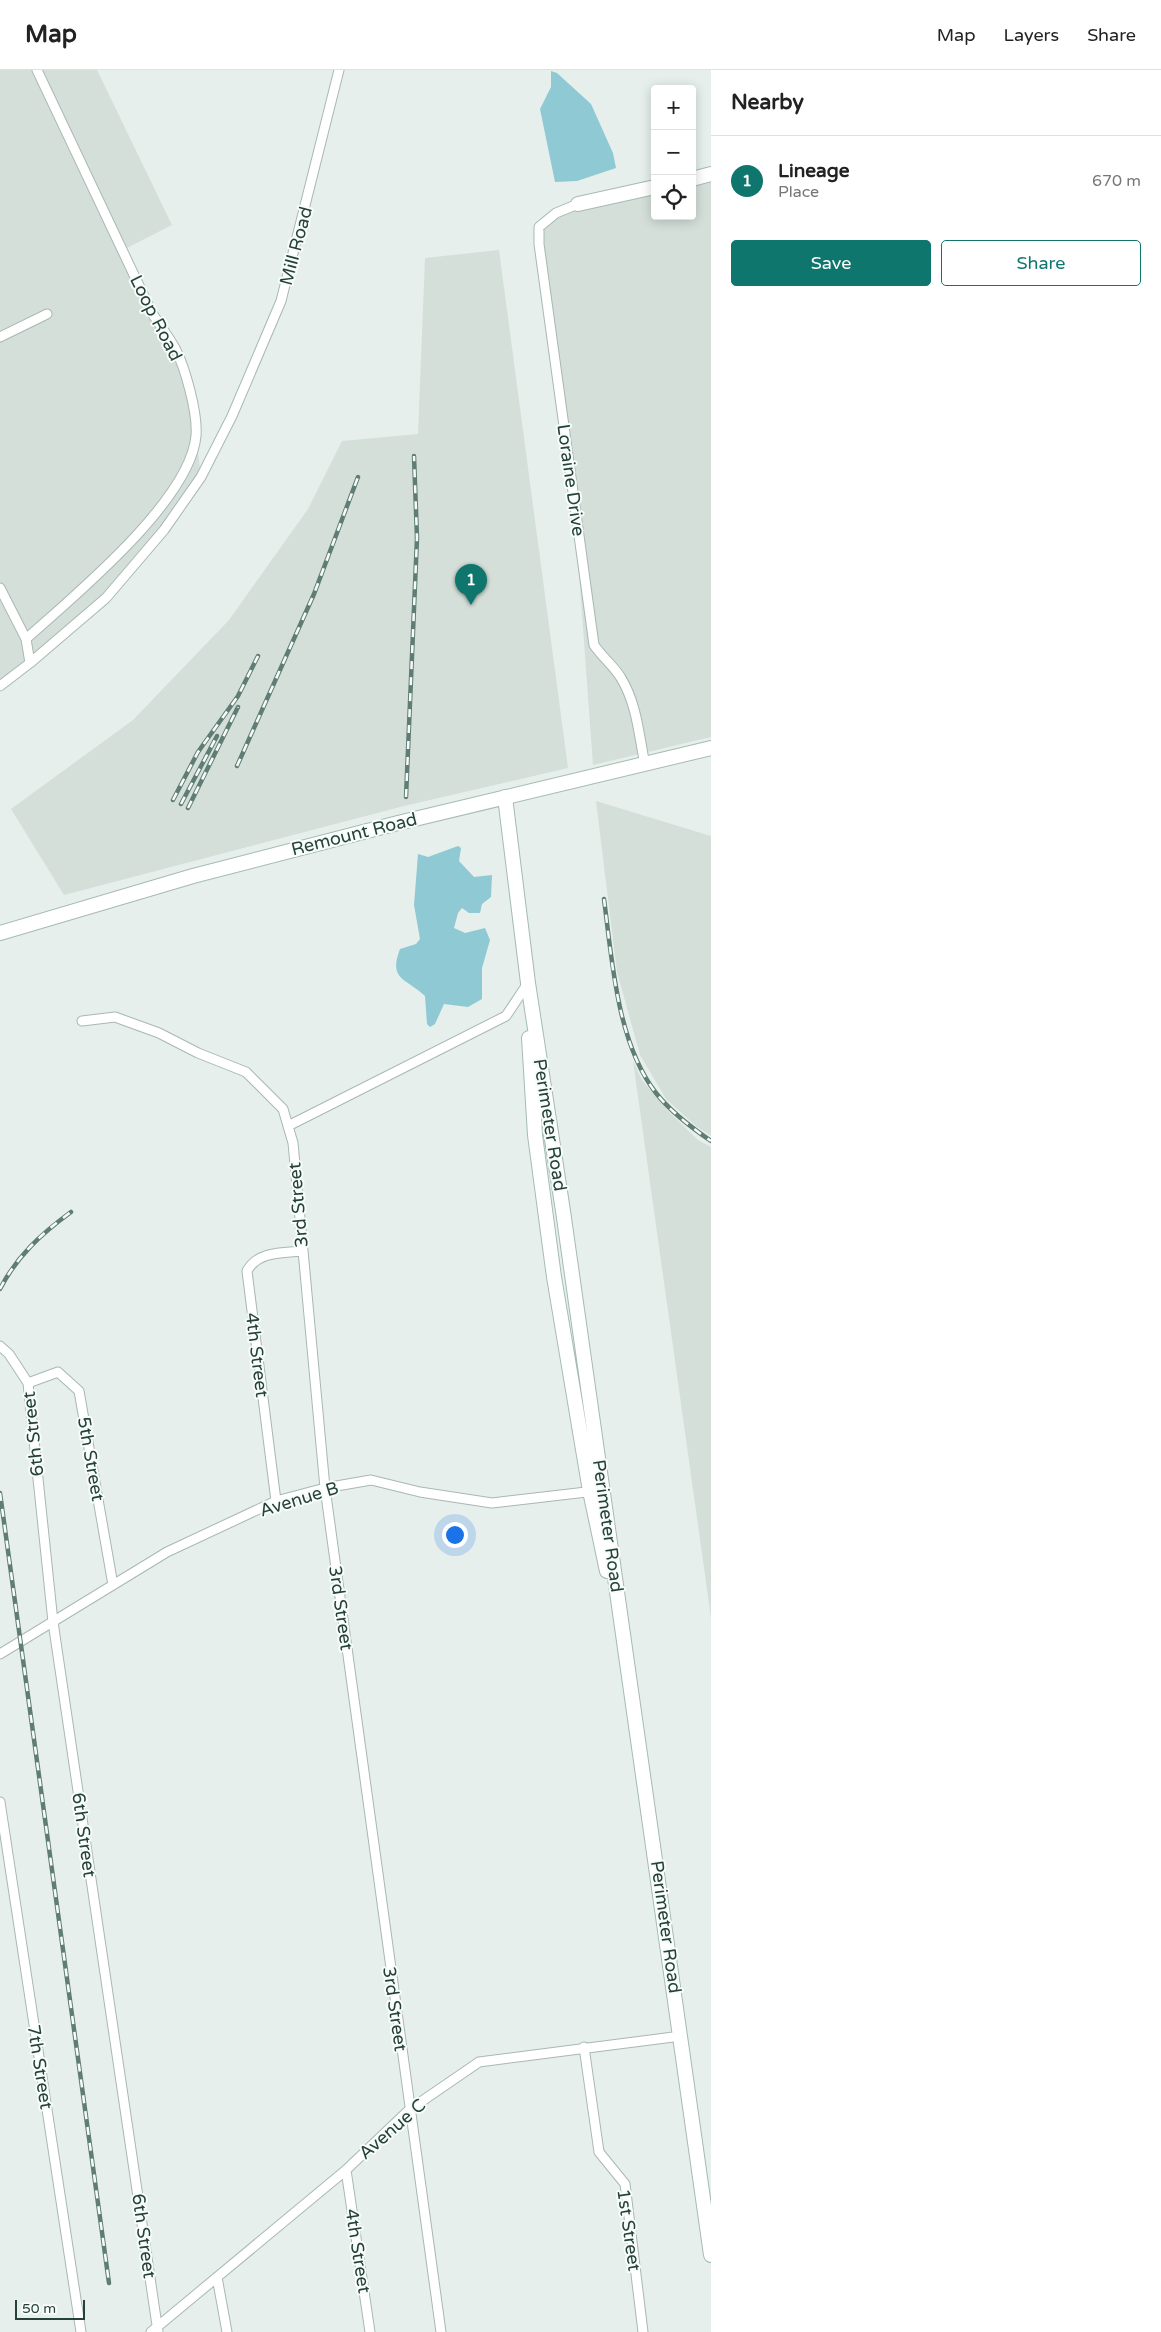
<!DOCTYPE html>
<html lang="en">
<head>
<meta charset="utf-8">
<style>
  :root { --surface:#fff; --page:#f6f6f6; --text:#222; --muted:#767676; --line:#e0e0e0; --accent:#0f766e }
  body { margin:0; font-family:"Varela Round",sans-serif; background:var(--page); color:var(--text) }
  .controls { position:absolute; right:15px; top:15px; display:grid; overflow:hidden; border-radius:5px; box-shadow:0 2px 12px #0003 }
  .controls button { width:45px; height:45px; display:grid; place-items:center; padding:0; border:0; border-bottom:1px solid var(--line); background:var(--surface); color:var(--text); font:25px sans-serif }
  .scale { position:absolute; left:15px; bottom:12px; width:70px; box-sizing:border-box; padding-left:5px; border:2px solid #24423a; border-top:0; font-size:14px; line-height:18px; white-space:nowrap; color:#24423a; -webkit-text-stroke:4px #f7fbf9; paint-order:stroke }
  .you { position:absolute; left:454px; top:1464px; width:18px; height:18px; margin:-12px; border:4px solid #fff; border-radius:50%; background:#1a73e8; box-shadow:0 0 0 8px #1a73e833 }
  .badge { display:grid; place-items:center; width:32px; height:32px; border-radius:50%; background:var(--accent); color:#fff; font-size:16px; font-weight:700 }
  .pin { position:absolute; translate:-50% -41px; filter:drop-shadow(0 1px 2px #0008) }
  .pin::after { content:''; position:absolute; top:26px; width:18px; height:15px; background:inherit; clip-path:polygon(0 0,100% 0,50% 100%) }
  .list { margin:0; padding:0; list-style:none }
  h2 { display:flex; justify-content:space-between; align-items:center; height:65px; margin:0; padding:0 20px; font-size:21px }
  h2 small { font-size:16px; font-weight:400; color:var(--muted) }
  .list li { display:grid; grid-template-columns:32px 1fr auto; gap:15px; align-items:center; box-sizing:border-box; height:90px; padding:0 20px; border-top:1px solid var(--line) }
  .list b { display:block; font-size:19px; white-space:nowrap }
  .list p { margin:0; font-size:16px; white-space:nowrap; color:var(--muted) }
  .list em { font-size:16px; font-style:normal; color:var(--muted) }
  .actions { display:flex; gap:10px; padding:15px 20px }
  .actions a { flex:1; padding:11px 0; border:1px solid var(--accent); border-radius:5px; text-align:center; font-size:18px; color:var(--accent) }
  .actions .main { background:var(--accent); color:#fff }
  .icon { flex:none; width:28px; height:28px; fill:none; stroke:currentColor; stroke-width:2; stroke-linecap:round; stroke-linejoin:round }
  .map { position:relative; flex:none; width:711px; height:2262px; overflow:hidden }
  header { display:flex; align-items:center; gap:30px; box-sizing:border-box; height:70px; padding:0 25px; background:var(--surface); border-bottom:1px solid var(--line) }
  header strong { font-size:24px }
  nav { display:flex; gap:28px; margin-inline-start:auto; font-size:18px }
  main { display:flex }
  aside { flex:1; background:var(--surface) }
  .map>svg:first-child { display:block }
</style>
</head>
<body>
<header>
<strong>Map</strong>
<nav><a>Map</a><a>Layers</a><a>Share</a></nav>
</header>
<main>
<div class="map">
<svg width="711" height="2262" viewBox="0 0 711 2262">
  <rect width="100%" height="100%" fill="#e6efeb"/>
  <path fill="#d4dfda" d="M0,0H97L172,155L123,180L175,279L192,332L201,407L106,528L0,616Z
    M711,104V667L593,695L573,421L539,157L556,143L655,117V146H692V108Z
    M499,180L568,698L404,736L64,825L11,739L133,650L229,550L308,439L342,371L418,364L425,188Z
    M596,731L711,766V1066L696,1056L666,1029L640,985L617,902Z
    M633,991L642,1010L668,1041L698,1070L711,1077V1548Z"/>
  <path fill="#8ec9d4" d="M551,1L557,3L591,34L613,83L616,98L577,111L555,112L540,39L551,17Z
    M458,776L461,778L459,791L474,807L492,805L491,827L482,834L480,843H469L462,838L458,843L454,858L465,863L485,858L490,870L482,898V929L468,937L444,934L435,954L430,957L427,954L425,926C406,908 388,910 400,879L416,874L420,869L414,835L418,784L428,787Z"/>
  <g fill="none" stroke-linecap="round" stroke-linejoin="round">
    <g stroke="#a8b8b2" stroke-width="11">
      <path id="street" d="M578,134L556,143L539,157V174L594,575C602,587 614,596 621,608C637,634 639,666 645,695
        M0,267L47,244
        M0,518L26,569
        M30,593L106,528L164,460L201,407L232,346L281,231L339,0
        M0,616L30,593L26,569C74,526 190,431 196,366C198,343 185,297 175,278C168,266 159,254 152,243L37,0
        M82,951L115,947L159,963L198,983L246,1002L283,1039L293,1073L325,1418L441,2262
        M288,1056L506,946L528,913
        M0,1276L9,1284L28,1313L53,1552L158,2262
        M28,1313L58,1302L79,1321L113,1515
        M276,1431L247,1201C258,1181 282,1183 303,1181
        M0,1584L167,1482L276,1431L325,1418L371,1410L420,1422L492,1433L595,1421
        M0,1732L81,2262
        M584,1977L599,2082L625,2114L643,2262
        M346,2100L370,2262
        M217,2207L227,2262
        M151,2262L346,2100L409,2040L479,1992L681,1966"/>
    </g>
    <g stroke="#a4bbb3" stroke-width="16">
      <path id="secondary" d="M692,109L711,104
        M578,134L655,117
        M505,727L528,913L563,1141L711,2185
        M0,863L193,806L398,753L711,678
        M529,968L535,1065L554,1207L590,1421L607,1501"/>
    </g>
    <use href="#street" stroke="#fff" stroke-width="9"/>
    <use href="#secondary" stroke="#fff" stroke-width="14"/>
    <g stroke="#5f7d75" stroke-width="4.5">
      <path id="rail" d="M237,696L314,524L358,407
        M406,727L417,468L414,386
        M173,730L198,682L238,626L258,586
        M181,734L217,666
        M188,738L238,637
        M604,829C612,890 617,973 656,1023C670,1041 692,1058 711,1071
        M0,1219C17,1186 41,1164 71,1142
        M0,1423L109,2213"/>
    </g>
    <use href="#rail" stroke="#f7fbf9" stroke-width="2.5" stroke-dasharray="8" stroke-linecap="butt"/>
  </g>
  <g text-anchor="middle" stroke-width="4" stroke-linejoin="round" paint-order="stroke">
    <g font-size="18" fill="#24423a" stroke="#f7fbf9">
      <text transform="translate(296 176) rotate(-75)" y="6">Mill Road</text>
      <text transform="translate(156 248) rotate(63)" y="6">Loop Road</text>
      <text transform="translate(571 410) rotate(82)" y="6">Loraine Drive</text>
      <text transform="translate(354 764) rotate(-14)" y="6">Remount Road</text>
      <text transform="translate(550 1055) rotate(81)" y="6">Perimeter Road</text>
      <text transform="translate(298 1135) rotate(-95)" y="6">3rd Street</text>
      <text transform="translate(257 1285) rotate(83)" y="6">4th Street</text>
      <text transform="translate(33 1364) rotate(-96)" y="6">6th Street</text>
      <text transform="translate(91 1389) rotate(80)" y="6">5th Street</text>
      <text transform="translate(299 1429) rotate(-17)" y="6">Avenue B</text>
      <text transform="translate(608 1456) rotate(82)" y="6">Perimeter Road</text>
      <text transform="translate(341 1538) rotate(82)" y="6">3rd Street</text>
      <text transform="translate(84 1765) rotate(82)" y="6">6th Street</text>
      <text transform="translate(666 1857) rotate(82)" y="6">Perimeter Road</text>
      <text transform="translate(395 1939) rotate(82)" y="6">3rd Street</text>
      <text transform="translate(40 1997) rotate(81)" y="6">7th Street</text>
      <text transform="translate(392 2059) rotate(-41)" y="6">Avenue C</text>
      <text transform="translate(629 2160) rotate(82)" y="6">1st Street</text>
      <text transform="translate(144 2166) rotate(82)" y="6">6th Street</text>
      <text transform="translate(358 2181) rotate(81)" y="6">4th Street</text>
    </g>
  </g>
</svg>
<div class="controls">
<button>+</button>
<button>−</button>
<button><svg class="icon" aria-label="locate" viewBox="0 0 24 24"><circle cx="12" cy="12" r="6"/><path d="M12 2v4M12 18v4M2 12h4M18 12h4"/></svg></button>
</div>
<div class="scale">50 m</div>
<div class="you"></div>
<div class="pin badge" style="left:471px;top:535px">1</div>
</div>
<aside>
<h2>Nearby<small></small></h2>
<ul class="list">
<li><span class="badge">1</span><div><b>Lineage</b><p>Place</p></div><em>670 m</em></li>
</ul>
<div class="actions"><a class="main">Save</a><a>Share</a></div>
</aside>
</main>
</body>
</html>
